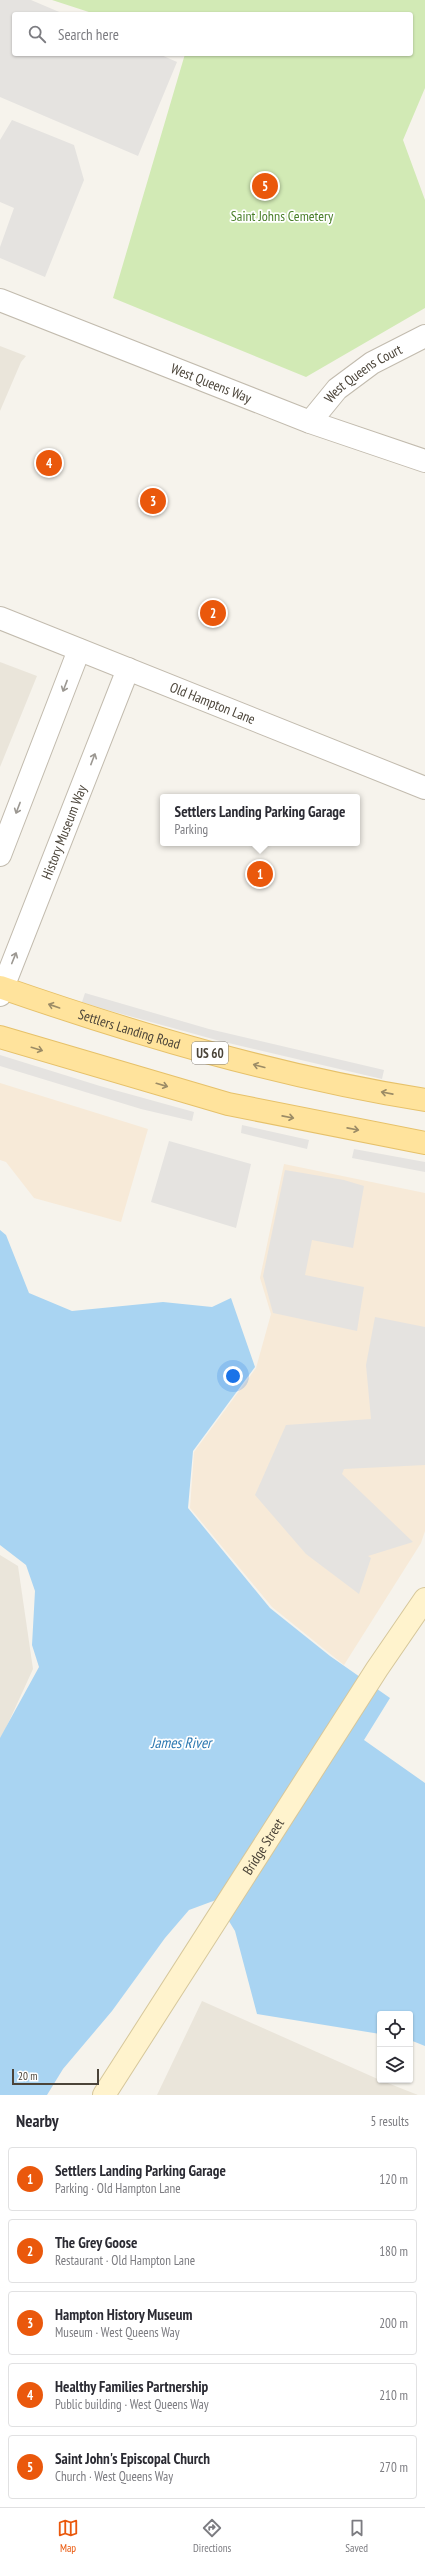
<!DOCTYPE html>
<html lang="en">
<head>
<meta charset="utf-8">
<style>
  :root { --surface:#fff; --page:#f7f7f7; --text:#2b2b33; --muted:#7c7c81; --line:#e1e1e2; --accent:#ea580c }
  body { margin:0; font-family:"PT Sans Narrow",sans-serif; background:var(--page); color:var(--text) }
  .controls { position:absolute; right:12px; bottom:12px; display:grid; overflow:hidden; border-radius:4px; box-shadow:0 1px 3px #0004 }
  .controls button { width:36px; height:36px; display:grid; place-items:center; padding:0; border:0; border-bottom:1px solid var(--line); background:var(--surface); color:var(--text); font:20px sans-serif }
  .scale { position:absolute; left:12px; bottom:10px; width:87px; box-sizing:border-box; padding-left:4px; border:2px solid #4b4439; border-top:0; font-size:11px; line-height:14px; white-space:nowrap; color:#4b4439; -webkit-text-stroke:3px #fff; paint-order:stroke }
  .you { position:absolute; left:233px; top:1376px; width:14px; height:14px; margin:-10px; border:3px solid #fff; border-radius:50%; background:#1a73e8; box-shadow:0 0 0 6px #1a73e833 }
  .badge { display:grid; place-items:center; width:26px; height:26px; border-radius:50%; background:var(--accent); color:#fff; font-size:13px; font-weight:700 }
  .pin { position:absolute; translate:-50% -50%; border:2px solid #fff; box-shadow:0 1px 4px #0006 }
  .popup { position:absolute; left:160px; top:794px; width:200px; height:52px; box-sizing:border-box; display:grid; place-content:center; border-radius:4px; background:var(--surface); filter:drop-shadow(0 1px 3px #0005); font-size:13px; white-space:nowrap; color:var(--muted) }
  .popup b { font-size:15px; color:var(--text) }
  .popup::after { content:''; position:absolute; left:50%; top:100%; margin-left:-8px; border:8px solid transparent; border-top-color:var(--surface) }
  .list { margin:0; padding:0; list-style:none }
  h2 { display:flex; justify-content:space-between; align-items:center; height:52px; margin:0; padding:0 16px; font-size:17px }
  h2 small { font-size:13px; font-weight:400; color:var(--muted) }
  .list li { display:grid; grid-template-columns:26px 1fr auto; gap:12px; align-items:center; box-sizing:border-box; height:64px; margin:0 8px 8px; padding:0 8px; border:1px solid var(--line); border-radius:4px }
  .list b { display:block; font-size:15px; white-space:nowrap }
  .list p { margin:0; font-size:13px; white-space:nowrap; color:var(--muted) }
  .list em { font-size:13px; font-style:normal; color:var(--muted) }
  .icon { flex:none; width:22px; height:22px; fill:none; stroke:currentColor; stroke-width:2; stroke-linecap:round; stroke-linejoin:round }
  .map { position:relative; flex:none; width:425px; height:2095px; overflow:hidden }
  .search { position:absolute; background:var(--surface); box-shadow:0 1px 3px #0004; left:12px; right:12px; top:12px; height:44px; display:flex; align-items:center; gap:10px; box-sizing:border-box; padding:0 14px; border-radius:4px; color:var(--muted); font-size:15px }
  .sheet { height:412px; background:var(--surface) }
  nav { display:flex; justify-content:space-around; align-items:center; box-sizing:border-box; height:56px; border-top:1px solid var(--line); background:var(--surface); font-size:11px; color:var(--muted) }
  nav a { display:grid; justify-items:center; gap:2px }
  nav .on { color:var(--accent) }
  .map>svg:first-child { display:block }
</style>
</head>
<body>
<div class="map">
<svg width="425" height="2095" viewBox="0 0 425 2095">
  <rect width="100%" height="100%" fill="#f6f3ec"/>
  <path fill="#eae5da" d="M0,346L26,356L21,362L0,411Z
    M0,662L37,676L0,767Z
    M0,1555L18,1566L33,1669L0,1741Z
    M202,2001L380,2080L418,2095H157Z"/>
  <path fill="#f7ead8" d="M0,1083L148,1129L121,1222L34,1198L6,1162L0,1160Z
    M284,1164L425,1193V1531L421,1543L344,1665L272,1607L190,1508L194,1452L256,1368L271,1314L260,1278Z"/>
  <path fill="#d2eab5" d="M52,0H425V88L403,140L425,200V308L306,377L113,298L185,54H411V14H95Z"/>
  <path fill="#e5e3e0" d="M0,0H31L64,14H14V54H159L177,62L138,156L0,97Z
    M12,120L74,145L84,180L45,277L0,258V247L14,208L0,202V140Z
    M85,993L209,1029L384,1070L382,1079L220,1041L100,1008L82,1002Z
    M0,1055L100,1086L194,1112L192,1121L141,1109L0,1066Z
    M242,1125L309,1140L307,1149L241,1133Z
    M169,1141L251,1164L236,1228L151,1202Z
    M354,1149L425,1162V1172L352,1158Z
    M285,1170L344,1180L364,1186L353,1248L312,1240L305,1275L364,1287L357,1331L273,1313L263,1276Z
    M375,1317L425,1327V1465L344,1469L342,1474L413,1542L368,1556L371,1558L359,1594L306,1554L255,1495L286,1425L371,1419L366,1365Z"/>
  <path fill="#a9d4f2" d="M0,1230L6,1235L29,1293L72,1311L163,1302L212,1307L231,1298L255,1367L193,1451L188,1508L270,1608L330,1656L390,1698L364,1740L425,1783V2046L410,2040V2014H380V2034L257,2014L235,1931L216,1900L189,1910L165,1938L112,2011L63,2069L47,2095H0V1738L39,1667L32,1645L35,1591L26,1565L0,1545Z"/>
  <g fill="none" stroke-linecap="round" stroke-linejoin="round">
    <g stroke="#c2bbae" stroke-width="24">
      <g id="street">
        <path id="s1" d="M0,300L310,422L425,461"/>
        <path id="s2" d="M310,422L337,389L372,363L425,336"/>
        <path id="s3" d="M0,618L425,788"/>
        <path d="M0,855L79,650"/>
        <path id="s4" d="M0,995L128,669"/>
      </g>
    </g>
    <g stroke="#d6c79b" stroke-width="24">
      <g id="secondary">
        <path id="s5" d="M104,2095L377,1669L425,1599"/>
      </g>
    </g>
    <g stroke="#e6c16a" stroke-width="24">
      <g id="primary">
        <path id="s6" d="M0,987C138,1035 280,1077 425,1100"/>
        <path d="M0,1037L228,1104L425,1143"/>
      </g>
    </g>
    <use href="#street" stroke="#fff" stroke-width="22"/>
    <use href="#secondary" stroke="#fff3cd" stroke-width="22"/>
    <use href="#primary" stroke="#ffe39c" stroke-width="22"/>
  </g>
  <defs><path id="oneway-shaft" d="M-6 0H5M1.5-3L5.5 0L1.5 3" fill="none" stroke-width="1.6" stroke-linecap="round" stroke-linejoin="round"/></defs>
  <g stroke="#9c9892">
    <use href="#oneway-shaft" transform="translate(65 686) rotate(111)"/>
    <use href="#oneway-shaft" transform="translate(93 759) rotate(-69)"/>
    <use href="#oneway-shaft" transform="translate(18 808) rotate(111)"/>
    <use href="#oneway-shaft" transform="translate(14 958) rotate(-68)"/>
  </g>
  <g stroke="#9c8c66">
    <use href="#oneway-shaft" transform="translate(54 1006) rotate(-161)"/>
    <use href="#oneway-shaft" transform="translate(37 1049) rotate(17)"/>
    <use href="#oneway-shaft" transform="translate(259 1066) rotate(-165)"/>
    <use href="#oneway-shaft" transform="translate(162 1085) rotate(16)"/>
    <use href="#oneway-shaft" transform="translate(387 1093) rotate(-169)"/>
    <use href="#oneway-shaft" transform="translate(288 1117) rotate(11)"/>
    <use href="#oneway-shaft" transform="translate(353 1129) rotate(11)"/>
  </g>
  <g text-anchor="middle" stroke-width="3.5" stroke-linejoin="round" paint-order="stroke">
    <rect fill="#fff" stroke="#817c74" stroke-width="1" x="192" y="1042" width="36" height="22" rx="3"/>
    <g font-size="13" font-weight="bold" fill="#4b4439">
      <text x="210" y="1058">US 60</text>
    </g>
    <g font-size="14" fill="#4a7f2a" stroke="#fff">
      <text x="282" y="221">Saint Johns Cemetery</text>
    </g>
    <g font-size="14" fill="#4b4439" stroke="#fff">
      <text dy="5" stroke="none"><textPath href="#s2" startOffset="73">West Queens Court</textPath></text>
      <text dy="5" stroke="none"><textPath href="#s1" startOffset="227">West Queens Way</textPath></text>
      <text dy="5" stroke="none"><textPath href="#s3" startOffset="229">Old Hampton Lane</textPath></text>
      <text dy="5" stroke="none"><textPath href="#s4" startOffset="175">History Museum Way</textPath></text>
      <text dy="5" stroke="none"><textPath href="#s6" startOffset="136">Settlers Landing Road</textPath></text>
      <text dy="5" stroke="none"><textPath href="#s5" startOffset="295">Bridge Street</textPath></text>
    </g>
    <g font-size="15" font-style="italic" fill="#2e7ab2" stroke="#fff">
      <text x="181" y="1748">James River</text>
    </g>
  </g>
</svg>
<div class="controls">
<button><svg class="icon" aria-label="locate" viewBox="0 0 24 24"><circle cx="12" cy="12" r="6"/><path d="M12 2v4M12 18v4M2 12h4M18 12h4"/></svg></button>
<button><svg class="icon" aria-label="layers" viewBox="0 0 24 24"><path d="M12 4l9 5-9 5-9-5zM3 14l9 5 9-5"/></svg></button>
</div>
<div class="scale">20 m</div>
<div class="you"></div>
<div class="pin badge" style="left:260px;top:874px">1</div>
<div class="popup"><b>Settlers Landing Parking Garage</b>Parking</div>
<div class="pin badge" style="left:213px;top:613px">2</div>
<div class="pin badge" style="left:153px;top:501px">3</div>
<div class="pin badge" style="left:49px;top:463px">4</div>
<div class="pin badge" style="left:265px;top:186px">5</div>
<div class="search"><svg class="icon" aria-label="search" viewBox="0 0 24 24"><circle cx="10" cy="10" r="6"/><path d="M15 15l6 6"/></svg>Search here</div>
</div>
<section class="sheet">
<h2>Nearby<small>5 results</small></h2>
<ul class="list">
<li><span class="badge">1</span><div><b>Settlers Landing Parking Garage</b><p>Parking · Old Hampton Lane</p></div><em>120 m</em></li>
<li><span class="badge">2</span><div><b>The Grey Goose</b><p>Restaurant · Old Hampton Lane</p></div><em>180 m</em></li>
<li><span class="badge">3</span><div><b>Hampton History Museum</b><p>Museum · West Queens Way</p></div><em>200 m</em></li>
<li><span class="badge">4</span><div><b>Healthy Families Partnership</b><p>Public building · West Queens Way</p></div><em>210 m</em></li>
<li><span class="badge">5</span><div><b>Saint John's Episcopal Church</b><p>Church · West Queens Way</p></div><em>270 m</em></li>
</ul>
</section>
<nav>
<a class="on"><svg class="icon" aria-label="map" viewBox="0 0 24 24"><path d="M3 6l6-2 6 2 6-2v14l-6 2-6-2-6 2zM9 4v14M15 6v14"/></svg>Map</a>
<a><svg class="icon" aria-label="directions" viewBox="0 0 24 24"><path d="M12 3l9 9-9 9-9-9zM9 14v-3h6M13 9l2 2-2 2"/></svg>Directions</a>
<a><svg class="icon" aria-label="saved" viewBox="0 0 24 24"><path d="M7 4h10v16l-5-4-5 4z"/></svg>Saved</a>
</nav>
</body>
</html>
